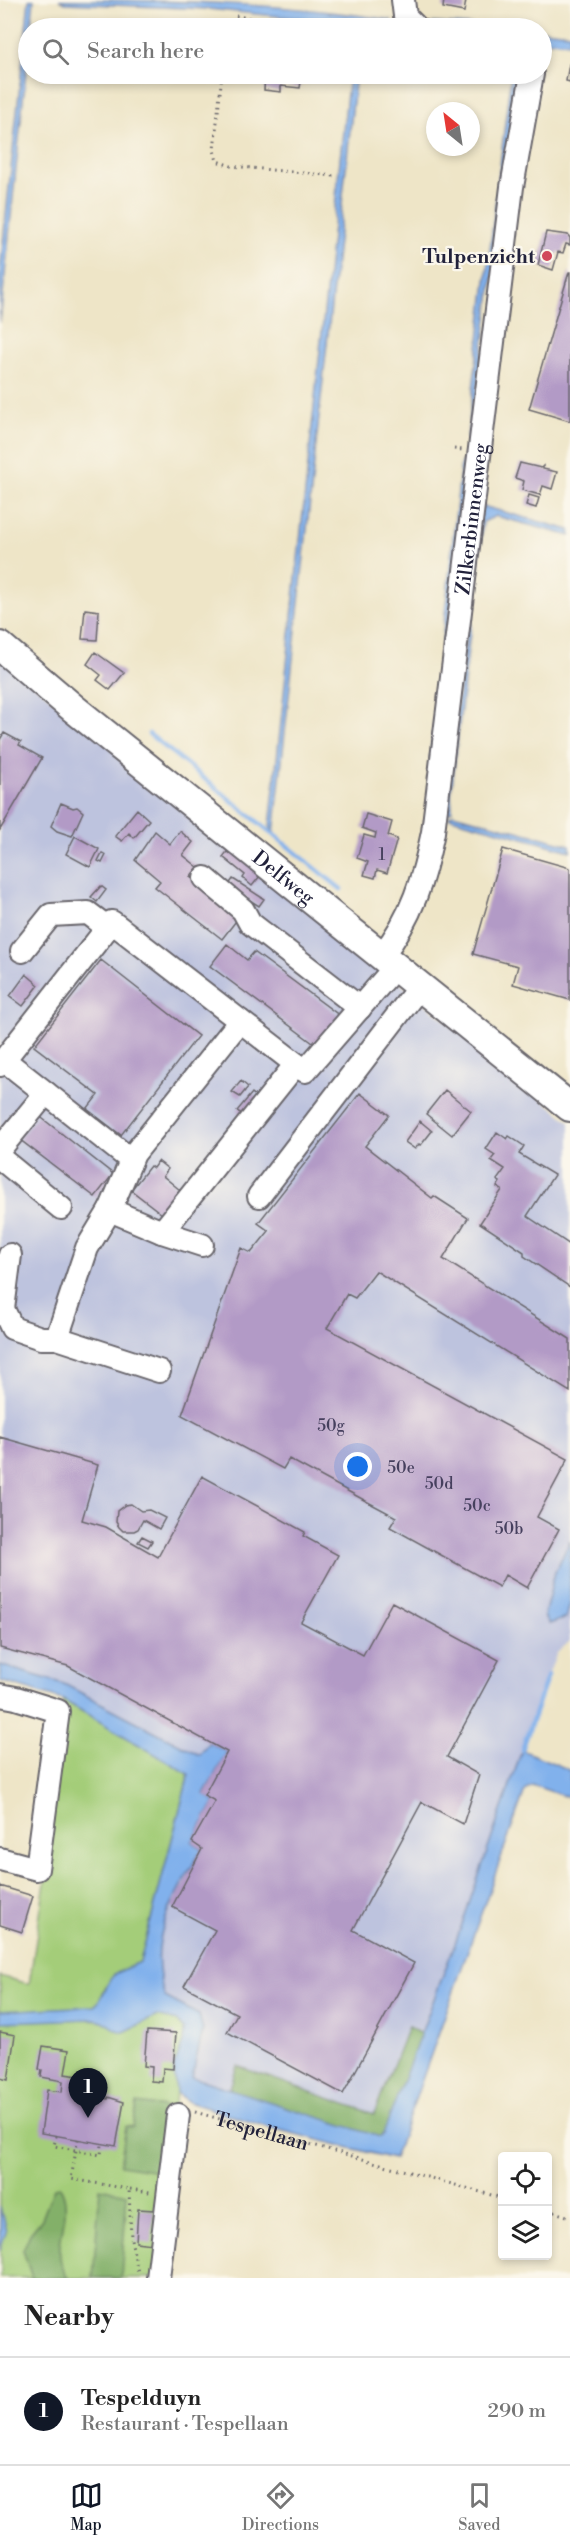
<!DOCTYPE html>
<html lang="en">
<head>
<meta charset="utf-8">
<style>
  :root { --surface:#fff; --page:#f6f6f6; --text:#222; --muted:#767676; --line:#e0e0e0; --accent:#111827 }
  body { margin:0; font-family:"Libre Bodoni",serif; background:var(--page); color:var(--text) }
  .controls { position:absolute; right:18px; bottom:18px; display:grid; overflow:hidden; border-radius:6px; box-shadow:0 3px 9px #0003 }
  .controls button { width:54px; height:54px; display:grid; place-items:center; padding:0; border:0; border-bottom:2px solid var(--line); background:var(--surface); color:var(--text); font:30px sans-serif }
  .compass { position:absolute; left:426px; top:102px; width:54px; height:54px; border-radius:50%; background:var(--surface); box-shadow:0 3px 9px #0003; rotate:330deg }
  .you { position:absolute; left:358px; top:1467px; width:21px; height:21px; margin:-15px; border:4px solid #fff; border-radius:50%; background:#1a73e8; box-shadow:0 0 0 9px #1a73e833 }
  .badge { display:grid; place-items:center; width:39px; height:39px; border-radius:50%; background:var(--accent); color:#fff; font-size:20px; font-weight:700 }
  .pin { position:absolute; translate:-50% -50px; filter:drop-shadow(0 2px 3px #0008) }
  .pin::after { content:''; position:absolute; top:32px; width:21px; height:18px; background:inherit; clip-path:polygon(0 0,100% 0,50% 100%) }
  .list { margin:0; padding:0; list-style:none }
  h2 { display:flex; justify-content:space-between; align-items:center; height:78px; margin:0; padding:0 24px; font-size:26px }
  h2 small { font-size:20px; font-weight:400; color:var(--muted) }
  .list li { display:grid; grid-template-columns:39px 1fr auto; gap:18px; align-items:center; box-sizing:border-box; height:108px; padding:0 24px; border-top:2px solid var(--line) }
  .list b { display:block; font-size:22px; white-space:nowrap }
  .list p { margin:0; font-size:20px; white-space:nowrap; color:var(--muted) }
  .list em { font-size:20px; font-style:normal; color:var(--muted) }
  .icon { flex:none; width:33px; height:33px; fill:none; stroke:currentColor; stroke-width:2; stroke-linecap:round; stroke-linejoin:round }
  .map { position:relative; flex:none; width:570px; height:2278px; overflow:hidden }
  .search { position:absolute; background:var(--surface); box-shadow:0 3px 9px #0003; left:18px; right:18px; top:18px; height:66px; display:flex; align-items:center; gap:15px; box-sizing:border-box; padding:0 21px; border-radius:33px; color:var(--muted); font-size:22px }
  .sheet { height:186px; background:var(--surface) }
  nav { display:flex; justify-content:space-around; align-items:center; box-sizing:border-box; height:84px; border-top:2px solid var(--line); background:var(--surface); font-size:16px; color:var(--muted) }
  nav a { display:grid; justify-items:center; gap:3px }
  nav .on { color:var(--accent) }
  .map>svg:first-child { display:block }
</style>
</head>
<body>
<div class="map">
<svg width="570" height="2278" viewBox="0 0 570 2278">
  <rect width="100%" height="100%" fill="#fbf7ec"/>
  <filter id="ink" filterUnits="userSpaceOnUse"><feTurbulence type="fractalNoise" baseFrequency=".0167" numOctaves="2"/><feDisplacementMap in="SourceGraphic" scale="12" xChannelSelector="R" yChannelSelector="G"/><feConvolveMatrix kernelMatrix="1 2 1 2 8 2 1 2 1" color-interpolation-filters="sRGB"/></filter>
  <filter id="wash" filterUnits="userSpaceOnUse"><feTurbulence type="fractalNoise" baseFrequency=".008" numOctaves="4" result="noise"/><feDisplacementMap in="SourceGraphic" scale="24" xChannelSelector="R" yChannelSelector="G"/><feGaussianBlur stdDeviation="1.35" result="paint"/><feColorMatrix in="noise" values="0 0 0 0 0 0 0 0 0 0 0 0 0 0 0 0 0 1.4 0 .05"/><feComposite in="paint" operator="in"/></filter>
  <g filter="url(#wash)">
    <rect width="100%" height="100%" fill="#eee5c7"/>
    <path fill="#bdc3de" d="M0,657L570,1122V1641L557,1653L548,1675L460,1930L380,2137L192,2077L202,2030L199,2015L165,1997L158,1970L159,1939L171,1903L202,1849L192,1842L204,1795L227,1752L200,1755L64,1684L0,1665Z"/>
    <path fill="#a4cd79" stroke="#63785a" stroke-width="1.5" d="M63,1700L189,1774L140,1962L122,1971L106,1986L98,2004L80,2019L106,2020L124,2032L157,2016L177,2021L184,2031L183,2042L174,2067L176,2093L156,2278H0V1976L29,1984L45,1883Z"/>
    <path fill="#83b069" stroke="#526952" stroke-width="1.5" d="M408,2027L421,2034L383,2135L380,2137L229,2091L237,2066L374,2114Z
      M137,2103L165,2107L170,2112L164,2172L120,2165L126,2126L133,2127Z
      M60,2187C77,2215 46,2247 68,2278H32L23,2250L30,2234L42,2219L54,2188Z
      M100,2188L127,2194L121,2278H93Z"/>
    <path fill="#81b1ec" stroke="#526a94" stroke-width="1.5" d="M29,0H34L31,28H28V52L0,323V271Z
      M59,0C170,0 281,3 391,20L390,28L208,9L65,3Z
      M433,23L519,28H431Z
      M542,30L570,33V43L542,40Z
      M349,74H356L274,834L270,826Z
      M511,74H517L518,76V99L470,439H467Z
      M461,462L468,463L432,758H430Z
      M482,506L570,530V536L496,516L483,522L451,794L452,811L444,814Z
      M453,814L570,845V851L448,817Z
      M570,1541V1604L566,1618L549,1624L544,1616L555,1572Z
      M0,1665L64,1684L200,1755L209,1742L227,1752L204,1794L215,1801L192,1842L202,1849C174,1898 145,1938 165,1997L199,2015L203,2030L192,2077L380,2137L383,2134L460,1930L522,1750L570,1770V1798L532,1785L525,1790L394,2159L264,2126L189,2102L176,2093L174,2067L183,2042L184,2031L177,2021L157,2016L124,2032C112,2031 110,2020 94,2019L0,2022V2011L94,2006C104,2000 104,1985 113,1976C120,1970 131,1966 140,1962L189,1774L63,1700L0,1681Z
      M0,2206L6,2232L0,2251Z"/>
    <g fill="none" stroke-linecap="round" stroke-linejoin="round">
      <path stroke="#81b1ec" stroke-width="4.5" d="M149,734L341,889
        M522,1750L548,1675"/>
    </g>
    <g id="blocks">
      <path fill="#b29ac6" d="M444,0H466L464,12L443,8Z
        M569,64H570V82L566,81Z
        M265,74H302L300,88L281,86V92L264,90Z
        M546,232L568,235L570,238V245L566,244L563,253L558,252L553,270L538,265Z
        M569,272H570V421L529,409Z
        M520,463L541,468L543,466V469L557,472L552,489L543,486L540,495L522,490L524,481L515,478Z
        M529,495L539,498L536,508L526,505Z
        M85,609L99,611L97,640L82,639Z
        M95,652L124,673L110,690L97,680L101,675L87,664Z
        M4,733L21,742L19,745L42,758L0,830V740Z
        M61,803L73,808L77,807L83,812L72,836L57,831L51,826Z
        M137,809L149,820L134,838L129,833L122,841L115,836Z
        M366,814L392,822L388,836L397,839L387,873L377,870L375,878L364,875L368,862L357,858L364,835L375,838L376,833L362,828Z
        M155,831L170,844L180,831L193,842L183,855L198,867L190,877L239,917L222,939L155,887L160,881L135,860Z
        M75,836L99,849L90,867L66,854Z
        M232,845L264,871L252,886L243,878L245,875L223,857Z
        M503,849L570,868V1000L513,984L518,966L473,954Z
        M102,853L106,855L102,863L98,861Z
        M233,879L264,899L259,906L228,886Z
        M101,886L106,890L97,902L91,897Z
        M227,944L247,960L254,952L340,1016L317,1046L210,966Z
        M101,960L198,1036L121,1135L87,1109L98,1095L34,1046Z
        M26,974L39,985L23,1006L10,996Z
        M241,1081L248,1087L240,1097L232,1092Z
        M445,1090L471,1111L452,1135L426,1114Z
        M252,1093L259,1099L245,1116L237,1111Z
        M360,1093L389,1115L365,1146L432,1198L434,1196L468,1218L443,1259L570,1339V1392L376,1271L355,1298L347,1294L327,1328L568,1459L537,1517L559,1529L527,1588L505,1575L499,1587L390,1527L396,1517L364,1500L289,1459L283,1469L182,1415L241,1248L251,1253L269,1231L258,1223Z
        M38,1115L113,1174L95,1197L19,1139Z
        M420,1121L432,1131L421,1145L419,1144L415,1149L405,1142Z
        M497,1132L507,1139L509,1136L524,1146L519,1154L554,1175L527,1216L570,1245V1287L524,1256V1252L480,1223L502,1190L497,1187L500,1182L497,1180L505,1169L491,1160L495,1155L486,1149Z
        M158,1161L168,1169L163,1176L180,1190L162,1214L131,1190L150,1166L153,1168Z
        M0,1437L98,1465L82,1520L106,1527L158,1557L202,1476L305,1532L303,1536L338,1555L301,1622L363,1655L392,1602L499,1660L447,1757L479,1775L463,1824L422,1802L353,1930L414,1963L343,2094L227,2032L237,2014L184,1986L215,1930L172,1907L202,1849L192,1842L215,1801L204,1795L227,1752L68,1666L0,1648Z
        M131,1504L141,1511L149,1510L165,1518L159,1529L143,1520L138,1529L134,1531H123L119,1527L116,1522L117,1511L125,1505Z
        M142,1536L152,1541L148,1547L138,1542Z
        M0,1886L33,1896L22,1932L0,1925Z
        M147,2031L176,2033L173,2069L163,2068L162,2082L151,2081L152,2067L144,2066Z
        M0,2032L15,2035L8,2080L0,2078Z
        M43,2046L69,2050L65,2074L104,2080L101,2098L108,2099V2097L124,2102L116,2146L41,2133L47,2090L62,2092L63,2081L41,2077L42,2070L39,2069Z
        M138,2209L154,2210L152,2244L136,2242Z"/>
    </g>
  </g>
  <g filter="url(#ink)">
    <use href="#blocks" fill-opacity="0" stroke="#69666c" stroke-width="1.5"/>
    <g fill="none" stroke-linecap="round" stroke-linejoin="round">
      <g stroke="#69666c" stroke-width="26">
        <g id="minor">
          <path d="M403,0L405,16L417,28"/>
          <path d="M205,878L243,910L250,923L360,1008"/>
          <path d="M22,951L51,915L88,913L108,928"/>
          <path id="s2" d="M382,955C412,918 424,877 433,832L512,187L532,74"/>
          <path d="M240,1021L134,1154L110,1210L162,1232L296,1064"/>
          <path d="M4,1060L131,1160"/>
          <path d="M0,1065L112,922L305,1071L396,966"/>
          <path d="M0,1149L46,1093"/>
          <path d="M0,1158L61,1208"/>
          <path d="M259,1196L420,986"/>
          <path d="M110,1210L87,1248L57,1338L159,1371"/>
          <path d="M162,1232L202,1245"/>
          <path d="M10,1255L3,1309L12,1328L41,1338H57"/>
          <path d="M0,1695L16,1698L58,1711L37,1869L0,1859"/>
          <path d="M158,2278L178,2115"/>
        </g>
      </g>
      <g stroke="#69666c" stroke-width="32">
        <g id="major">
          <path id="s3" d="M0,646L73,708L570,1107"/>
        </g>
      </g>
      <g stroke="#69666c" stroke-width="3" stroke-dasharray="1.5 4.5" stroke-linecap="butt">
        <path d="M236,16L292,24"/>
        <path d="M227,28L228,23"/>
        <path d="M222,74L214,150L217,161L231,166L334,176"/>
        <path d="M454,449L463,450"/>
        <path id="s1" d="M195,2112L502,2198"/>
        <path d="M56,2136L54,2146L101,2155L102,2144"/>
        <path d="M78,2139L71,2179L129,2189L131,2239L138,2273"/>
        <path d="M130,2189L150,2192"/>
        <path d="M548,2210L570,2217"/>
      </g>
      <use href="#minor" stroke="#fff" stroke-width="22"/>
      <use href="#major" stroke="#fff" stroke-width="28"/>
    </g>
  </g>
  <circle fill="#d1495b" stroke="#fbf7ec" stroke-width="2" cx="547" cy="256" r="6"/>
  <g text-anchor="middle" stroke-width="4.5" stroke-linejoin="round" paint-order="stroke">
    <g font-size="16" fill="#46405e">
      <text x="382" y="860">1</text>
      <text x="331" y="1431">50g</text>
      <text x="401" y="1473">50e</text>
      <text x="439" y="1489">50d</text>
      <text x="477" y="1511">50c</text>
      <text x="509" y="1534">50b</text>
    </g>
    <g font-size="20" font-weight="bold" fill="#22223b" stroke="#fbf7ec" text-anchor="end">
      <text x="535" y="263">Tulpenzicht</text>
    </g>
    <g font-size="20" fill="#22223b" stroke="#fbf7ec">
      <text dy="7" stroke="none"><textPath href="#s2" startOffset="450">Zilkerbinnenweg</textPath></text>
      <text dy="7" stroke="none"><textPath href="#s3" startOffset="366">Delfweg</textPath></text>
      <text dy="7" stroke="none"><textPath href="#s1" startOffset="69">Tespellaan</textPath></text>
    </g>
  </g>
</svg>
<div class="controls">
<button><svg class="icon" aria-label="locate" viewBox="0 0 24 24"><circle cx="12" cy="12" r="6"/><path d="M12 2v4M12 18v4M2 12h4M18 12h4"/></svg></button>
<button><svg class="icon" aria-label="layers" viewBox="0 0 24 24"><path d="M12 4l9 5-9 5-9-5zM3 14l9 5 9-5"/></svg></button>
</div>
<svg class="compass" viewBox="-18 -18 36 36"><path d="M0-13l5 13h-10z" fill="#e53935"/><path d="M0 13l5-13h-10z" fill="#767676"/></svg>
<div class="you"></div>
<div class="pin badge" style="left:88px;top:2118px">1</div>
<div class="search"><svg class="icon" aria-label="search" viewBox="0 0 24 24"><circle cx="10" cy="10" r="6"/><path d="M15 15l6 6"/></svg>Search here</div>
</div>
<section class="sheet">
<h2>Nearby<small></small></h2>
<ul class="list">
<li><span class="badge">1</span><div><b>Tespelduyn</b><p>Restaurant · Tespellaan</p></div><em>290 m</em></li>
</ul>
</section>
<nav>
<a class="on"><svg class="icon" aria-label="map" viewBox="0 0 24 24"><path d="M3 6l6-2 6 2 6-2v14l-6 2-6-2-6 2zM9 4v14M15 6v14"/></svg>Map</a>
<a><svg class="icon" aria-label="directions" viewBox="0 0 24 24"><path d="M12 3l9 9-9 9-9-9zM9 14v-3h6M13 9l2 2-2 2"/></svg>Directions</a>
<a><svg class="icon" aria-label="saved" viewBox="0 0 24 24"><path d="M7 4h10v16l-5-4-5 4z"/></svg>Saved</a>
</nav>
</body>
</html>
